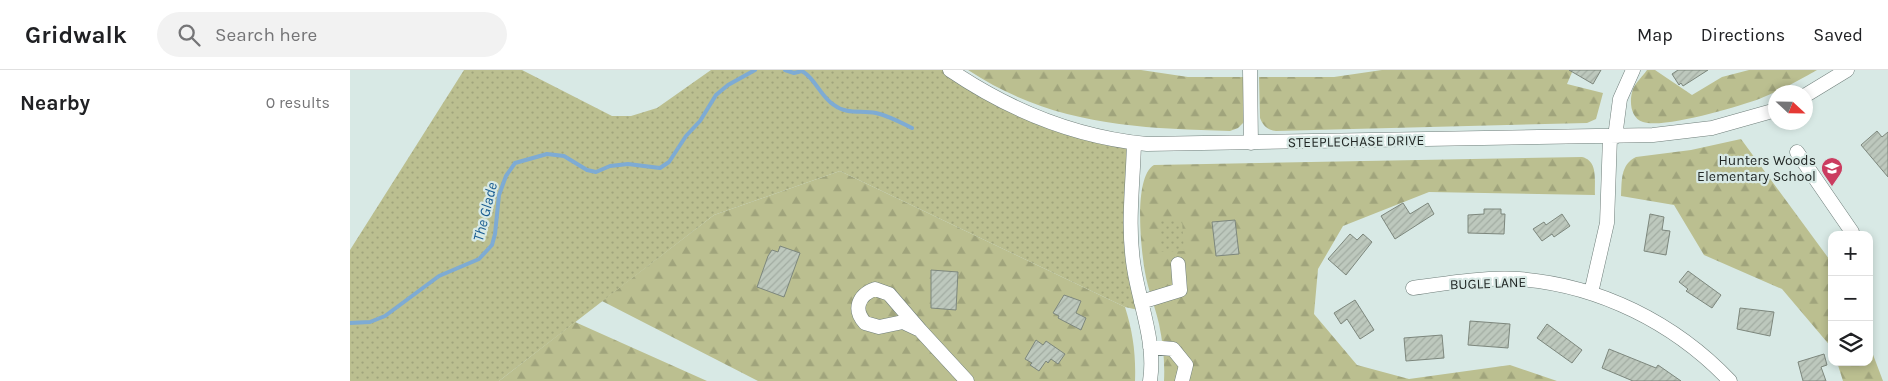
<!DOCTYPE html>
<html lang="en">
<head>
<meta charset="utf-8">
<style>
  :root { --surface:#fff; --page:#f2f2f2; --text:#202124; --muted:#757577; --line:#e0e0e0 }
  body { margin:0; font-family:Karla,sans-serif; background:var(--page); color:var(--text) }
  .controls { position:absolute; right:15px; bottom:15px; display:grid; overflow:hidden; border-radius:10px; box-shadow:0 2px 8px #0003 }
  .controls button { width:45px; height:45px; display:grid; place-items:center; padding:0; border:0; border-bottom:1px solid var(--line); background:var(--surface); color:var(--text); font:25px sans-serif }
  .compass { position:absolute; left:1418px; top:15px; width:45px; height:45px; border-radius:50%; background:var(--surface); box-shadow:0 2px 8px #0003; rotate:112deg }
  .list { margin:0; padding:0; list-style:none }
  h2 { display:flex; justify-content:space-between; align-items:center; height:65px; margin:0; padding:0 20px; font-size:21px }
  h2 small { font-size:16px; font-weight:400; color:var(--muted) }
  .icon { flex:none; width:28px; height:28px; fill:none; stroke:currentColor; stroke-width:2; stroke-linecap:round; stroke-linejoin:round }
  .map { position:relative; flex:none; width:1538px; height:311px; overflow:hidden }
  header { display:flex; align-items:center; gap:30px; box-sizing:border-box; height:70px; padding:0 25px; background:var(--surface); border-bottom:1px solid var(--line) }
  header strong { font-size:24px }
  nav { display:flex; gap:28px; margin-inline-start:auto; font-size:18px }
  .search { width:350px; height:45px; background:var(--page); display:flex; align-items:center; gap:12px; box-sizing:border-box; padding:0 18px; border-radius:28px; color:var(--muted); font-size:19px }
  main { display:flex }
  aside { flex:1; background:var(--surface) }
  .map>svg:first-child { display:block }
</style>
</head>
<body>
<header>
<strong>Gridwalk</strong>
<div class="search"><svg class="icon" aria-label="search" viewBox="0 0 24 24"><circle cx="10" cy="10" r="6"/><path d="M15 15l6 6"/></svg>Search here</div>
<nav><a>Map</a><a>Directions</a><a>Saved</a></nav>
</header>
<main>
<aside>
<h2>Nearby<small>0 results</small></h2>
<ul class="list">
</ul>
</aside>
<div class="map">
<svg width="1538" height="311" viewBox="0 0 1538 311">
  <defs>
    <pattern id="forest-firs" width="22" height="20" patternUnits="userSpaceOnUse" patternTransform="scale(1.25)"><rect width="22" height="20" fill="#bbbf90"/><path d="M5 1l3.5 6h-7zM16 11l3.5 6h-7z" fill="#a0a47c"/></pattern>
    <pattern id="park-dots" width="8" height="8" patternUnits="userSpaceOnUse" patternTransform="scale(1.25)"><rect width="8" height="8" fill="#bbbf90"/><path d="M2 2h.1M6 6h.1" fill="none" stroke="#a0a47c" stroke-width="1.8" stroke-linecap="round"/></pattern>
    <pattern id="building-hatch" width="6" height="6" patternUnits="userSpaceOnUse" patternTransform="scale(1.25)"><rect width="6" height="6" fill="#bdc8bd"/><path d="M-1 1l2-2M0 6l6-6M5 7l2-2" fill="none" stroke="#a2aca2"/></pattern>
  </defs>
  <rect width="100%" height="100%" fill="#d8e9e5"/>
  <path fill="url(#forest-firs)" d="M618,0H791L838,7H893L894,52L888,58L880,61C784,58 702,55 618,0Z
    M1032,0H1223L1217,14L1253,23L1246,49L1237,53L926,61C918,60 913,56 910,48L909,7H984Z
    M1297,0H1305L1342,25L1372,7L1399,0H1467C1448,11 1429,21 1409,29C1387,37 1313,59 1293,52C1280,48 1279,30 1283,19C1286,12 1293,6 1297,0Z
    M1391,69L1482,193V278L1432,219L1354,185L1324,135L1271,126C1272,111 1270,95 1286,87L1341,80Z
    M1232,87C1249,91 1244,112 1245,125L1079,122L993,156L968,199L964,244L1007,295L1059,309L1160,295L1207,311H814C815,292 813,273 809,254C805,236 798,220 795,202C791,180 783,107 804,95Z
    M490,101L775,237C783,262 786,285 785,311H408L252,231L364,145Z
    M225,252L357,311H149Z
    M1519,274L1533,311H1493L1487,292H1519Z"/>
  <path fill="url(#park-dots)" d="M114,0H172L262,46H281L307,38L361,0H600L658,35L784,73L780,130L793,241L775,237L490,101L364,145L149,311H0V180Z
    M832,150L834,181L811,182L810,151Z"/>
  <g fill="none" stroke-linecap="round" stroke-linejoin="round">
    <path stroke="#7eabd4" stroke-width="4" d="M435,0L444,3L452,1
      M452,1C466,9 470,26 484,35C497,45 511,40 526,43C539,46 550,52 562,58
      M0,253L20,252L35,246L89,206L129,189L142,175L145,164L149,125L156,106L165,93L197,84L214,86L237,100L246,102L260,96L278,94L310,98L319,92L336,66L350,51L366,25L378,15L405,0"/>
  </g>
  <path fill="url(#building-hatch)" stroke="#7d877d" d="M1219,0H1251L1243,14Z
    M1328,0H1358L1333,16L1331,13L1329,15L1322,4Z
    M1527,61L1532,67L1538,62V107L1511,75Z
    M1053,133L1060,144L1078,133L1084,144L1045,169L1031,146Z
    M1134,139H1151V144H1155L1154,164L1118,163V145L1134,144Z
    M1212,144L1220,156L1204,167L1202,164L1192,171L1183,159L1194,152L1196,155Z
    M1300,144L1314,147L1312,160L1320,161L1316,185L1294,181Z
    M885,150L889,184L866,186L862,152Z
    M1000,164L1007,170L1013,164L1022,172L996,205L978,189Z
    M430,176L450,183L434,227L407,217L418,186L422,180L428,182Z
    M581,200L608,202L606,240L581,238Z
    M1338,201L1371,225L1362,238L1336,221L1338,219L1329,212Z
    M714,225L731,231L726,243L736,248L731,260L708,248L709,246L703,243Z
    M1005,230L1024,260L1010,269L997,249L991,254L984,243Z
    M1390,238L1424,242L1420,266L1387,259Z
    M1120,251L1160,254L1158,278L1118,275Z
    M1197,254L1232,280L1222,293L1187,268Z
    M1092,265L1094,288L1056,291L1054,268Z
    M686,270L693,275L696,271L715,284L708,294L701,289L698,293L696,291L689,301L680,295L682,293L675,289Z
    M1259,279L1306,298L1308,295L1331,311H1283L1252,298Z
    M1474,284L1477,295L1471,297L1476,311H1453L1448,292Z"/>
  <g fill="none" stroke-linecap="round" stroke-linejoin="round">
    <g stroke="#6f7e7a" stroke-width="15">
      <path id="minor" d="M600,0C659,40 725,67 797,74L1303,65L1362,58L1426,40
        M900,0L901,73
        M1456,25L1497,0
        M1265,67L1270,29L1283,0
        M784,73C783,115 777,156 784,198C790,236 806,273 800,311
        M1447,82L1502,162
        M1063,218C1098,213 1134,207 1169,209C1249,215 1325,253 1380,311
        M525,219L539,224L570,260L553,252L529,257L515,253C503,240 508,225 525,219Z
        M1241,223L1257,153L1260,67
        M791,232L830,220L828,194
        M570,260L617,311
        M800,277L823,279L836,295L832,311"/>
    </g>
    <use href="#minor" stroke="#fff" stroke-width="14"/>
  </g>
  <defs>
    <g id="school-pin" transform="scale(1.125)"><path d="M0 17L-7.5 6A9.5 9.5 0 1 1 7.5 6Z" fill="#cb3c60" stroke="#d8e9e5"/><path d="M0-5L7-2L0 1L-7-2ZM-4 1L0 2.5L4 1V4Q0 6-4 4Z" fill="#fff"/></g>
  </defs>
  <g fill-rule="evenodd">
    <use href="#school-pin" x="1482" y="98"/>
  </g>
  <g text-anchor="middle" stroke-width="4.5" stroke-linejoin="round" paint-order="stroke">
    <g font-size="14" fill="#222826" stroke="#d8e9e5">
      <text transform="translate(1006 71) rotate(-1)" y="5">STEEPLECHASE DRIVE</text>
      <text transform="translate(1138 213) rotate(-2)" y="5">BUGLE LANE</text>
    </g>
    <g font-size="14" fill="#222826" stroke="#d8e9e5" text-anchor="end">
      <text x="1466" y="95">Hunters Woods<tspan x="1466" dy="16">Elementary School</tspan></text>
    </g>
    <g font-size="15" font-style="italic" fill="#175b90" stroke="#d8e9e5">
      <text transform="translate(135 142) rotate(-76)" y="5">The Glade</text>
    </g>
  </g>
</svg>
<div class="controls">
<button>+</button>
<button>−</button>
<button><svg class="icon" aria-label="layers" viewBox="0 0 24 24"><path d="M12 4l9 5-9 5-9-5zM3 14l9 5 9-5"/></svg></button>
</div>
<svg class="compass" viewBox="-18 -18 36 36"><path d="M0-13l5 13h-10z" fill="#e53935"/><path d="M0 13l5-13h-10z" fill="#757577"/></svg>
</div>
</main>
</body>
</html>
